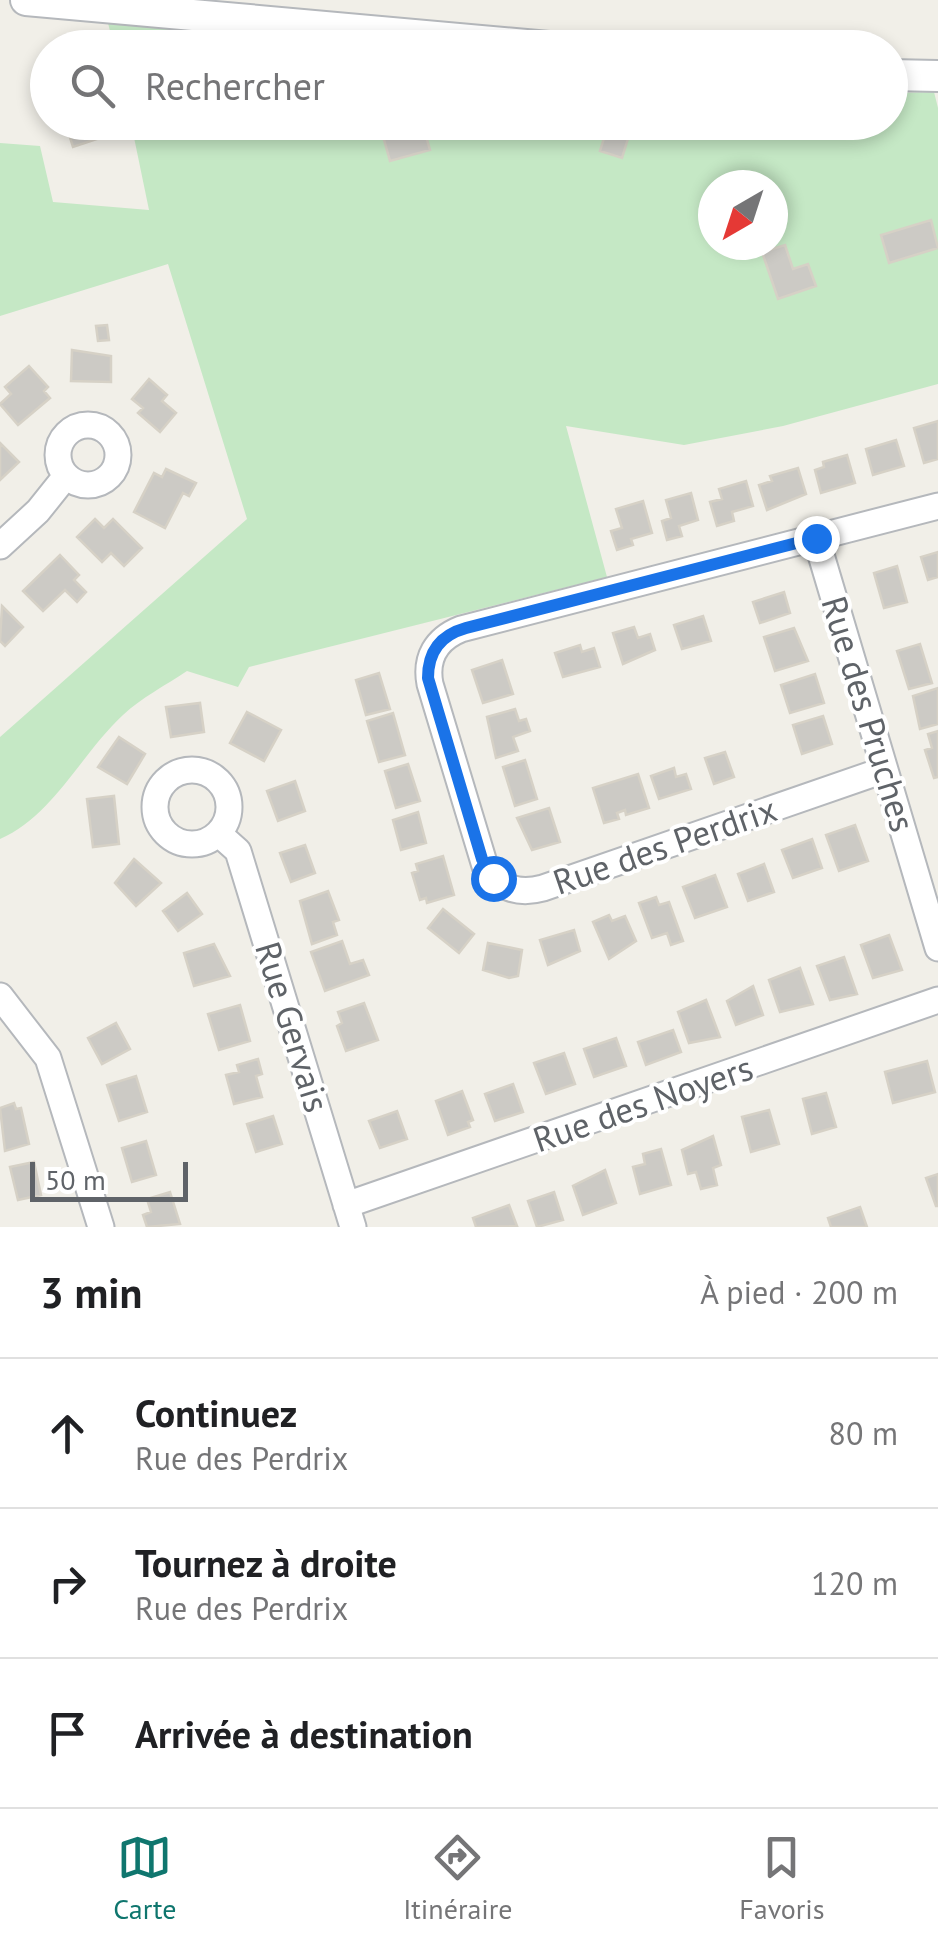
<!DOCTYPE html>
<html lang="fr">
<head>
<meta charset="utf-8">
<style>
  :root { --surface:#fff; --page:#f2f2f2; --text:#202124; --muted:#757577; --line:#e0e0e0; --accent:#0f766e }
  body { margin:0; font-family:"PT Sans",sans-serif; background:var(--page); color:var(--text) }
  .compass { position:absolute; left:698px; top:170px; width:90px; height:90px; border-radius:50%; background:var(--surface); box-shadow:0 5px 15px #0003; rotate:219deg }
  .scale { position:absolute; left:30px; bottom:25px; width:158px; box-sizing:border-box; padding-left:10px; border:5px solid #5f6368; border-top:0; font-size:28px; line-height:35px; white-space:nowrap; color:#5f6368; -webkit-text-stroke:8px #fff; paint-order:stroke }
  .stop { position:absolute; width:30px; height:30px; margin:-22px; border:8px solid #1a73e8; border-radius:50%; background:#fff }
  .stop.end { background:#1a73e8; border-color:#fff; box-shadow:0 2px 10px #0008 }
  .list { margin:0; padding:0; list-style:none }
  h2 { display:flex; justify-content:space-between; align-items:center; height:130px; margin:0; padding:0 40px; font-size:42px }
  h2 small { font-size:32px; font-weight:400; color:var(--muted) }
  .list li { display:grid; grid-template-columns:65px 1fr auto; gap:30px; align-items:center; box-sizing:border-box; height:150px; padding:0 40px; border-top:2px solid var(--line) }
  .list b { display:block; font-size:38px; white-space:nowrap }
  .list p { margin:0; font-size:32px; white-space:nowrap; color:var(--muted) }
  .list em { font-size:32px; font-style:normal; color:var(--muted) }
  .icon { flex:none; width:55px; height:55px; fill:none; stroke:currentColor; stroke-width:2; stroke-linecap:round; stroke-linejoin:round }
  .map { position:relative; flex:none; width:938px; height:1227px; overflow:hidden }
  .search { position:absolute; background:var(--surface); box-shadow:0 5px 15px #0003; left:30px; right:30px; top:30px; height:110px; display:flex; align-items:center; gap:25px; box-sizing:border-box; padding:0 35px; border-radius:55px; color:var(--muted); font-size:38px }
  .sheet { height:580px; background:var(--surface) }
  nav { display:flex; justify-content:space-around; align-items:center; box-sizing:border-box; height:140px; border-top:2px solid var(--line); background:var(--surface); font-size:28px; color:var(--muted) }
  nav a { display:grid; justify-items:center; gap:5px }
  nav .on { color:var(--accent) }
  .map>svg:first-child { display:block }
</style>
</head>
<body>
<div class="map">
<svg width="938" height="1227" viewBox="0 0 938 1227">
  <rect width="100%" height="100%" fill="#f1efe8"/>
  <path fill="#c5e8c5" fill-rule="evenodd" d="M108,23L372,47H114Z
    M934,92L938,108V384L783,426L684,445L566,426L607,577L249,667L238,687L187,671C166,685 141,698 123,715C81,754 53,816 0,839V737L247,519L168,264L0,316V143L40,146L53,202L149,210L131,123L890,122L891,93ZM713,185H773V245H713Z"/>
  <path fill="#cccac5" stroke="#d6d1c6" stroke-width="2.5" d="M65,122H102L106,136L73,147Z
    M379,122H422L430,150L390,161Z
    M609,122L631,129L622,158L600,151Z
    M931,220L938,248L889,263L881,235Z
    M785,245L793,269L808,264L816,286L778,299L762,252Z
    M107,325L109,340L98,341L96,326Z
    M72,350L111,356V382L71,381Z
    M29,366L48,387L44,391L50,398L18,425L0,404L11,394L5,387Z
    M149,379L167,395L162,401L176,413L160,432L138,413L143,408L132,399Z
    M938,421V459L924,463L914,428Z
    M896,440L904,466L873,475L866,449Z
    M0,443L19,462L0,480Z
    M847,455L855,483L821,493L815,470L824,467L823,462Z
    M798,468L806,494L767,510L759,485L772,481L770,476Z
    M166,469L196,483L189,496L183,493L165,528L134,512L154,473L162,477Z
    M746,481L753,506L732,512L734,521L717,526L710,502L722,499L719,489Z
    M691,493L698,520L679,526L682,536L667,540L662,521L671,518L666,500Z
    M643,501L652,533L631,539L633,545L617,550L611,531L622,528L616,509Z
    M95,519L104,528L113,519L142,548L124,566L111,553L102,562L77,537Z
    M938,552V577L928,580L921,557Z
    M60,555L79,575L74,580L86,592L77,602L65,590L43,611L23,591Z
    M897,566L907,602L884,608L874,573Z
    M784,592L790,613L760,623L753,602Z
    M2,606L23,627L5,646L0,641Z
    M703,616L711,641L682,649L674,625Z
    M634,627L638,638L650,634L655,650L623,664L613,633Z
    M794,628L808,661L775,671L764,637Z
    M920,644L932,683L909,689L897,651Z
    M580,645L582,652L594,648L600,667L563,677L555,653Z
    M502,660L513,694L483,703L472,670Z
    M379,673L390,709L366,715L356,680Z
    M815,674L824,703L790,713L781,685Z
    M938,688V724L920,729L913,696Z
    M200,703L204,732L171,737L166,707Z
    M515,709L519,721L526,719L530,731L513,737L518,751L496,758L487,717Z
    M247,712L281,730L264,761L230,743Z
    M393,713L405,755L379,762L367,721Z
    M823,716L832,744L802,754L793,725Z
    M938,731V777L934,778L925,750L932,748L928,734Z
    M119,737L145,754L127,784L98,767Z
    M725,752L734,777L714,784L705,758Z
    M525,760L537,799L515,806L503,767Z
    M408,764L420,801L396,808L385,771Z
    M674,768L676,777L686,774L691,789L659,799L651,776Z
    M638,774L649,808L626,815L625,810L617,813L619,819L604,823L593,788Z
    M295,781L305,811L278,821L267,791Z
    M114,796L119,844L93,847L87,799Z
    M549,808L560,842L532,850L517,818Z
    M418,812L426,843L401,850L393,820Z
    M855,825L868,861L839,871L826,835Z
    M812,839L822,868L793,878L782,850Z
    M305,845L315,873L291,882L280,853Z
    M443,856L454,895L427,903L426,898L420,900L412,873L418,871L416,864Z
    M134,859L161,883L136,906L115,883Z
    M764,864L774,892L748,901L738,874Z
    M715,875L727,907L695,918L683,887Z
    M328,891L339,920L333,922L337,935L312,944L300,901Z
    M187,893L202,914L178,931L163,911Z
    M656,897L659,905L669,902L683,941L671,945L667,933L652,938L639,903Z
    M443,909L474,934L459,953L428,928Z
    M609,915L612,921L625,916L636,941L609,959L593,922Z
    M574,930L580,951L548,965L540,940Z
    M889,935L902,970L873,978L861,945Z
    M342,941L350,964L363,960L369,975L325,991L311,952Z
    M488,943L522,950L518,976L509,978L483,970Z
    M214,944L230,976L194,986L184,953Z
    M844,957L857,994L830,1000L817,966Z
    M800,968L813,1004L780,1012L769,980Z
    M753,986L763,1015L736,1025L727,1001Z
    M706,1000L720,1037L689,1043L678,1012Z
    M364,1003L378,1040L346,1051L337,1026L342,1023L338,1012Z
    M240,1005L250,1041L219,1050L208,1014Z
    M116,1023L130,1049L102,1064L88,1038Z
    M673,1030L681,1052L646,1065L638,1042Z
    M616,1038L626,1066L594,1077L584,1049Z
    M564,1053L575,1084L546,1094L534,1063Z
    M258,1059L262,1074L256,1076L262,1097L234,1104L226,1075L239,1072L237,1065Z
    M927,1061L935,1092L893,1103L885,1072Z
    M136,1076L147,1112L119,1121L107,1085Z
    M513,1084L523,1112L495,1121L485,1094Z
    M462,1091L473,1120L468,1122L470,1127L448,1135L436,1101Z
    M826,1093L836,1127L812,1134L803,1099Z
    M14,1103L16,1109L21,1108L29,1144L5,1151L0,1108Z
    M769,1110L779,1144L751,1152L742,1117Z
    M397,1111L407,1139L380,1148L369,1121Z
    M273,1116L282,1144L256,1152L247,1124Z
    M713,1136L721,1165L713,1168L717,1185L701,1189L696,1172L688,1174L682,1150Z
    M146,1141L156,1175L132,1182L122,1148Z
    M661,1149L671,1185L640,1194L633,1167L645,1164L643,1154Z
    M34,1162L41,1195L18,1200L10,1167Z
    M605,1170L616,1203L583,1215L573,1186Z
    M938,1174V1206H936L926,1178Z
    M170,1192L180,1224L147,1227L143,1215L151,1212L147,1199Z
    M554,1192L563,1220L537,1227L528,1201Z
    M509,1205L517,1226L476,1227L473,1218Z
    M860,1207L867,1227H831L828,1218Z"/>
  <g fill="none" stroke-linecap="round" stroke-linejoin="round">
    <g stroke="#b5b8bc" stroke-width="29">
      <path id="minor" d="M58 455a30 30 0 1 1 60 0a30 30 0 1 1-60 0Z
        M816,538L938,948
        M0,546L38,511L66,476
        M155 807a37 37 0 1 1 74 0a37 37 0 1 1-74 0Z
        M884,770L543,888C518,895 498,888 485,866L430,684C425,658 436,639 461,629L938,506
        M219,834L238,851L353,1227
        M0,996L48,1058L101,1227
        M346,1205L938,1000"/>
    </g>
    <g stroke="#b5b8bc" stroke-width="34">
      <path id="tertiary" d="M26,0L560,48
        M890,75L938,76"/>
    </g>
    <use href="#minor" stroke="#fff" stroke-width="25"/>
    <use href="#tertiary" stroke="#fff" stroke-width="30"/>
  </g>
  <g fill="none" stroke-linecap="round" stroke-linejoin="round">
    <path stroke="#1a73e8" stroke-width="12" d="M493,878L482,859L428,678C428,651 441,635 466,628L816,538"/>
  </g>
  <g text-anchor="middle" stroke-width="8" stroke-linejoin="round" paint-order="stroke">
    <g font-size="35" fill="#5f6368" stroke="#fff">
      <text transform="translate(868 714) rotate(73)" y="12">Rue des Pruches</text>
      <text transform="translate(665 846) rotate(-19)" y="12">Rue des Perdrix</text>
      <text transform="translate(292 1027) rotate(73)" y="12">Rue Gervais</text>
      <text transform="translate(643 1104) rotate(-19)" y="12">Rue des Noyers</text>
    </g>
  </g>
</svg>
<svg class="compass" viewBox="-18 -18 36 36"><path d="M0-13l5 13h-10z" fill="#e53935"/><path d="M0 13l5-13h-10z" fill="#757577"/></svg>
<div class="scale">50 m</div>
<div class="stop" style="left:493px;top:878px"></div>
<div class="stop end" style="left:816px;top:538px"></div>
<div class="search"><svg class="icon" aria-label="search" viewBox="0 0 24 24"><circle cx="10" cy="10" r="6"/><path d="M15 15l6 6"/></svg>Rechercher</div>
</div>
<section class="sheet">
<h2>3 min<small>À pied · 200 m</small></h2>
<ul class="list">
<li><svg class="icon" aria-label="ahead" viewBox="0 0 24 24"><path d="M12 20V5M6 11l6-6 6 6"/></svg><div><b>Continuez</b><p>Rue des Perdrix</p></div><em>80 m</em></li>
<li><svg class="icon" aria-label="right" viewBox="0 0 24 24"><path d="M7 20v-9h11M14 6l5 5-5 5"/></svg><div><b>Tournez à droite</b><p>Rue des Perdrix</p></div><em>120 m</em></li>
<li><svg class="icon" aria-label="arrive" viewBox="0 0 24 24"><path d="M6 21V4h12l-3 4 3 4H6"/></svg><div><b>Arrivée à destination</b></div></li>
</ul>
</section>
<nav>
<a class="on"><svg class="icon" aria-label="map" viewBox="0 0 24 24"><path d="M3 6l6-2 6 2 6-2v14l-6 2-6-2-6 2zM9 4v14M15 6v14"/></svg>Carte</a>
<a><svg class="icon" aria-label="directions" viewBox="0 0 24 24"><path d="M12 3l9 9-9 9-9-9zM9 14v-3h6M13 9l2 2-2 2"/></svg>Itinéraire</a>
<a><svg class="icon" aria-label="saved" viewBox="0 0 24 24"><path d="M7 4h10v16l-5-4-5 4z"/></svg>Favoris</a>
</nav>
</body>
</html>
